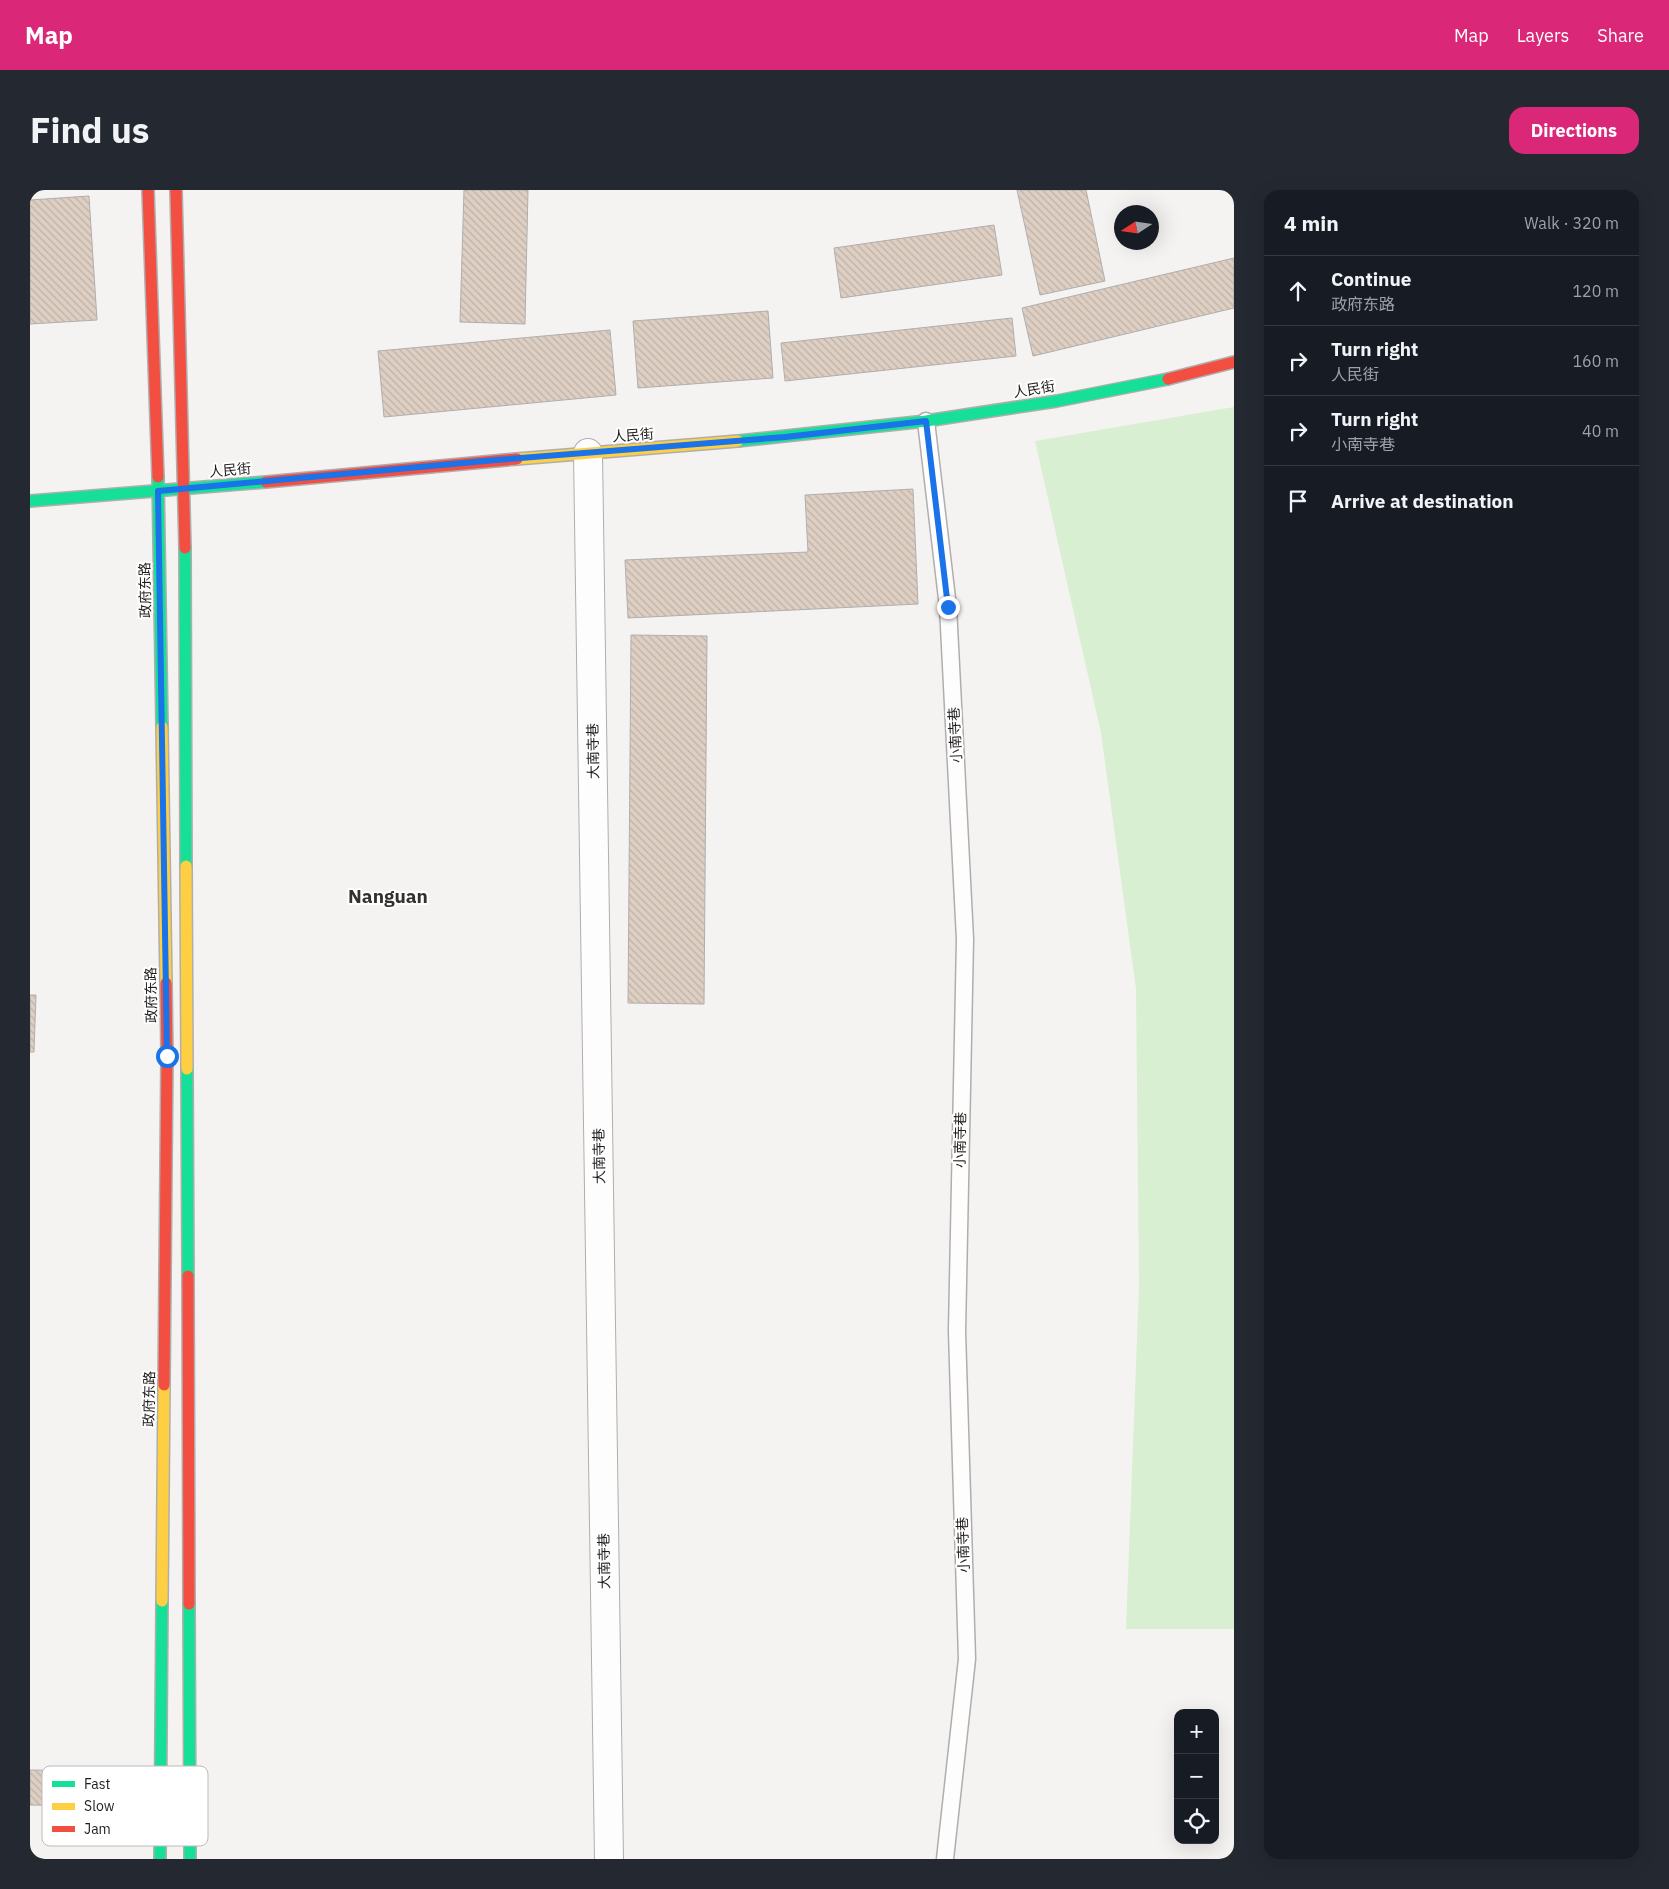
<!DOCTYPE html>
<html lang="en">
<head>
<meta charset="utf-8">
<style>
  :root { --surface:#171b24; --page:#242831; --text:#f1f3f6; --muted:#9ea1a6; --line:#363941; --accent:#db2777 }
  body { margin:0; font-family:"IBM Plex Sans","Noto Sans SC",sans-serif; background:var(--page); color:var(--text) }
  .controls { position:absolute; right:15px; bottom:15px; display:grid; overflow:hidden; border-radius:10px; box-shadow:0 5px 20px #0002 }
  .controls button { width:45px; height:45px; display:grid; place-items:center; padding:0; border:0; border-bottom:1px solid var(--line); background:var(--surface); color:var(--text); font:25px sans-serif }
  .compass { position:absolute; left:1084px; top:15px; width:45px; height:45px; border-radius:50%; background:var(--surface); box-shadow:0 5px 20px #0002; rotate:258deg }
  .stop { position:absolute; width:15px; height:15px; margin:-11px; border:4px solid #1a73e8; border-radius:50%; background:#fff }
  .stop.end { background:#1a73e8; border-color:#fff; box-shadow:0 1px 5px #0008 }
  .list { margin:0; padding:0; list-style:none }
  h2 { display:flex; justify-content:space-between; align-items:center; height:65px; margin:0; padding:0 20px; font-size:21px }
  h2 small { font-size:16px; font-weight:400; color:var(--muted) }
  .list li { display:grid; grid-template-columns:32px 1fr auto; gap:15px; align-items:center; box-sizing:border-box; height:70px; padding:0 20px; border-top:1px solid var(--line) }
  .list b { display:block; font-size:19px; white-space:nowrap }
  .list p { margin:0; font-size:16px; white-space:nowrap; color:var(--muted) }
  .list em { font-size:16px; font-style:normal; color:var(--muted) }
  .icon { flex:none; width:28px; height:28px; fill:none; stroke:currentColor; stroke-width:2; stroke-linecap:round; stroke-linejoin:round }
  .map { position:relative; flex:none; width:1204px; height:1669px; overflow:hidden; border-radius:15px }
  header { display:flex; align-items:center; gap:30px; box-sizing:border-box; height:70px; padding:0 25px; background:var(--accent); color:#fff }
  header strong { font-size:24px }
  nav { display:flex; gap:28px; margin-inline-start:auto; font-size:18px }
  .intro { display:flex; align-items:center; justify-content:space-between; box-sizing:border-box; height:120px; padding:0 30px }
  h1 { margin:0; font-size:35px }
  .button { padding:12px 22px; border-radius:15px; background:var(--accent); color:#fff; font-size:18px; font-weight:700 }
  main { display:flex; gap:30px; padding:0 30px }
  aside { flex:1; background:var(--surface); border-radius:15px; box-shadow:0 5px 20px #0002 }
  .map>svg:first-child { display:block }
</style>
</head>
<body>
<header>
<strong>Map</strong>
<nav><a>Map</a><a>Layers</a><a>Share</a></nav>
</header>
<div class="intro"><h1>Find us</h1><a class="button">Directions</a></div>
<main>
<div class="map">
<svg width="1204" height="1669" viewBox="0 0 1204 1669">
  <defs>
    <pattern id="building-back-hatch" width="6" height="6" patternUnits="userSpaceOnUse" patternTransform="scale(1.25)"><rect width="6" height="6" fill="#decfc3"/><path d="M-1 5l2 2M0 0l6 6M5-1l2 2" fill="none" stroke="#beb1a7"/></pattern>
  </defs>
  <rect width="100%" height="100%" fill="#f5f3f1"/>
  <path fill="#d9efd2" d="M1204,217V1439H1096L1109,1095L1106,799L1071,543L1005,251Z"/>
  <path fill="url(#building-back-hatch)" stroke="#b0aead" d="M434,0H498L495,134L430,132Z
    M987,0H1056L1075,91L1010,105Z
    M59,6L67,130L0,134V10Z
    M964,35L972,85L811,108L804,58Z
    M1204,68V118L1003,166L992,118Z
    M738,121L743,188L608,198L603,131Z
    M982,128L986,166L755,191L751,153Z
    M580,140L586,205L354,227L348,161Z
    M883,299L888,414L598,428L595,370L778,362L775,305Z
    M601,445L677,446L674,814L598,813Z
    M0,805H6L4,862H0Z
    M0,1580L68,1581L67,1616L0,1615Z"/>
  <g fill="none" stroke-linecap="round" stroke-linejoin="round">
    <g stroke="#b0aeac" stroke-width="19">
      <path id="lane" d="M896,231L918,417L935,749L927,1141L937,1469L915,1669"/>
    </g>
    <g stroke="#b0aeac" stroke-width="30">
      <path id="street" d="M558,263L579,1669"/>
    </g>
    <g stroke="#b0aeac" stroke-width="14">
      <path id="fast" d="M708,251L896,231L1027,211L1138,189
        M128,287L132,537
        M0,311L236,292
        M155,358L156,676
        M157,879L158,1086
        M159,1414L160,1669
        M130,1669L132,1411"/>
    </g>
    <g stroke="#b0aeac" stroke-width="14">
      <path id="slow" d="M487,269L708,251
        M132,537L136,793
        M156,676L157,879
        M132,1411L134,1195"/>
    </g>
    <g stroke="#b0aeac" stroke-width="14">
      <path id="jam" d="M118,0L128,287
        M146,0L155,358
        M1138,189L1204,172
        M236,292L487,269
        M158,1086L159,1414
        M134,1195L137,866L136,793"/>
    </g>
    <use href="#lane" stroke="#fefdfd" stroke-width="16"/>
    <use href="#street" stroke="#fefdfd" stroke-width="28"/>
    <use href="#fast" stroke="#16e098" stroke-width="11"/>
    <use href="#slow" stroke="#ffcf43" stroke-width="11"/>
    <use href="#jam" stroke="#f24e42" stroke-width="11"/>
  </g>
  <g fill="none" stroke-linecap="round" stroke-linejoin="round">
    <path stroke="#1a73e8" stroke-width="6" d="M137,866L128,301L466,270L755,247L896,231L918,417"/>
  </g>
  <g text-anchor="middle" stroke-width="4" stroke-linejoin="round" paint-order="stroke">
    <g font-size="14" fill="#1f1d1c" stroke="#fff">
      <text transform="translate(1004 199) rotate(-9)" y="5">人民街</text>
      <text transform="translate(603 245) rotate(-4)" y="5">人民街</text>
      <text transform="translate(200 280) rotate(-5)" y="5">人民街</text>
      <text transform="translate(115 400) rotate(-91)" y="5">政府东路</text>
      <text transform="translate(925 545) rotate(-93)" y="5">小南寺巷</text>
      <text transform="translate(563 561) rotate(-91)" y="5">大南寺巷</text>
      <text transform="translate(121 805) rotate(-91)" y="5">政府东路</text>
      <text transform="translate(930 950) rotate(-89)" y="5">小南寺巷</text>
      <text transform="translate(569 966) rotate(-91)" y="5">大南寺巷</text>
      <text transform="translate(119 1209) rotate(-89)" y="5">政府东路</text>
      <text transform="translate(933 1355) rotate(-92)" y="5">小南寺巷</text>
      <text transform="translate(574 1371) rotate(-91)" y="5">大南寺巷</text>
    </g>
    <g font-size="19" font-weight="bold" fill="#34302e" stroke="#fff">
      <text x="358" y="713">Nanguan</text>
    </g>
  </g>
  <rect x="12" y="1576" width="166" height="80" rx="8" fill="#fff" stroke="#bcbbbb" stroke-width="1"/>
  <rect x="22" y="1591" width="23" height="6" fill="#16e098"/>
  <rect x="22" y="1613" width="23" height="7" fill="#ffcf43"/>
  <rect x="22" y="1636" width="23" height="6" fill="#f24e42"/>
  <g font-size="14" fill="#1f1d1c">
    <text x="54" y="1599">Fast</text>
    <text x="54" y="1621">Slow</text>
    <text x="54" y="1644">Jam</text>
  </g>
</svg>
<div class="controls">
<button>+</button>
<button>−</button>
<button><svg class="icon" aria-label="locate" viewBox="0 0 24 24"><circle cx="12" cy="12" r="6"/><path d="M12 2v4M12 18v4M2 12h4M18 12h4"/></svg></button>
</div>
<svg class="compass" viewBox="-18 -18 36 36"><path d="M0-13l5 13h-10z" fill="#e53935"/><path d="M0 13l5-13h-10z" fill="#9ea1a6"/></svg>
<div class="stop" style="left:137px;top:866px"></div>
<div class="stop end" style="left:918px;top:417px"></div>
</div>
<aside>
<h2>4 min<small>Walk · 320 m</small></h2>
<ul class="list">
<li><svg class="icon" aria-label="ahead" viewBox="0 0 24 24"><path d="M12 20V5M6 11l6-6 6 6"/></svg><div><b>Continue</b><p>政府东路</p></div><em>120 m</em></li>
<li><svg class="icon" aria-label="right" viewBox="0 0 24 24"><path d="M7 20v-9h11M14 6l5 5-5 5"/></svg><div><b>Turn right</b><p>人民街</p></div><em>160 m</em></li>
<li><svg class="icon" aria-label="right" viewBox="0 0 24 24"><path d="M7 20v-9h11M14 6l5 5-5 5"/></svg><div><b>Turn right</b><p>小南寺巷</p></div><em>40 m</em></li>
<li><svg class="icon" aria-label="arrive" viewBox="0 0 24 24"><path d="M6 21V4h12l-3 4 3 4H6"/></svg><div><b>Arrive at destination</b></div></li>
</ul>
</aside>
</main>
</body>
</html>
